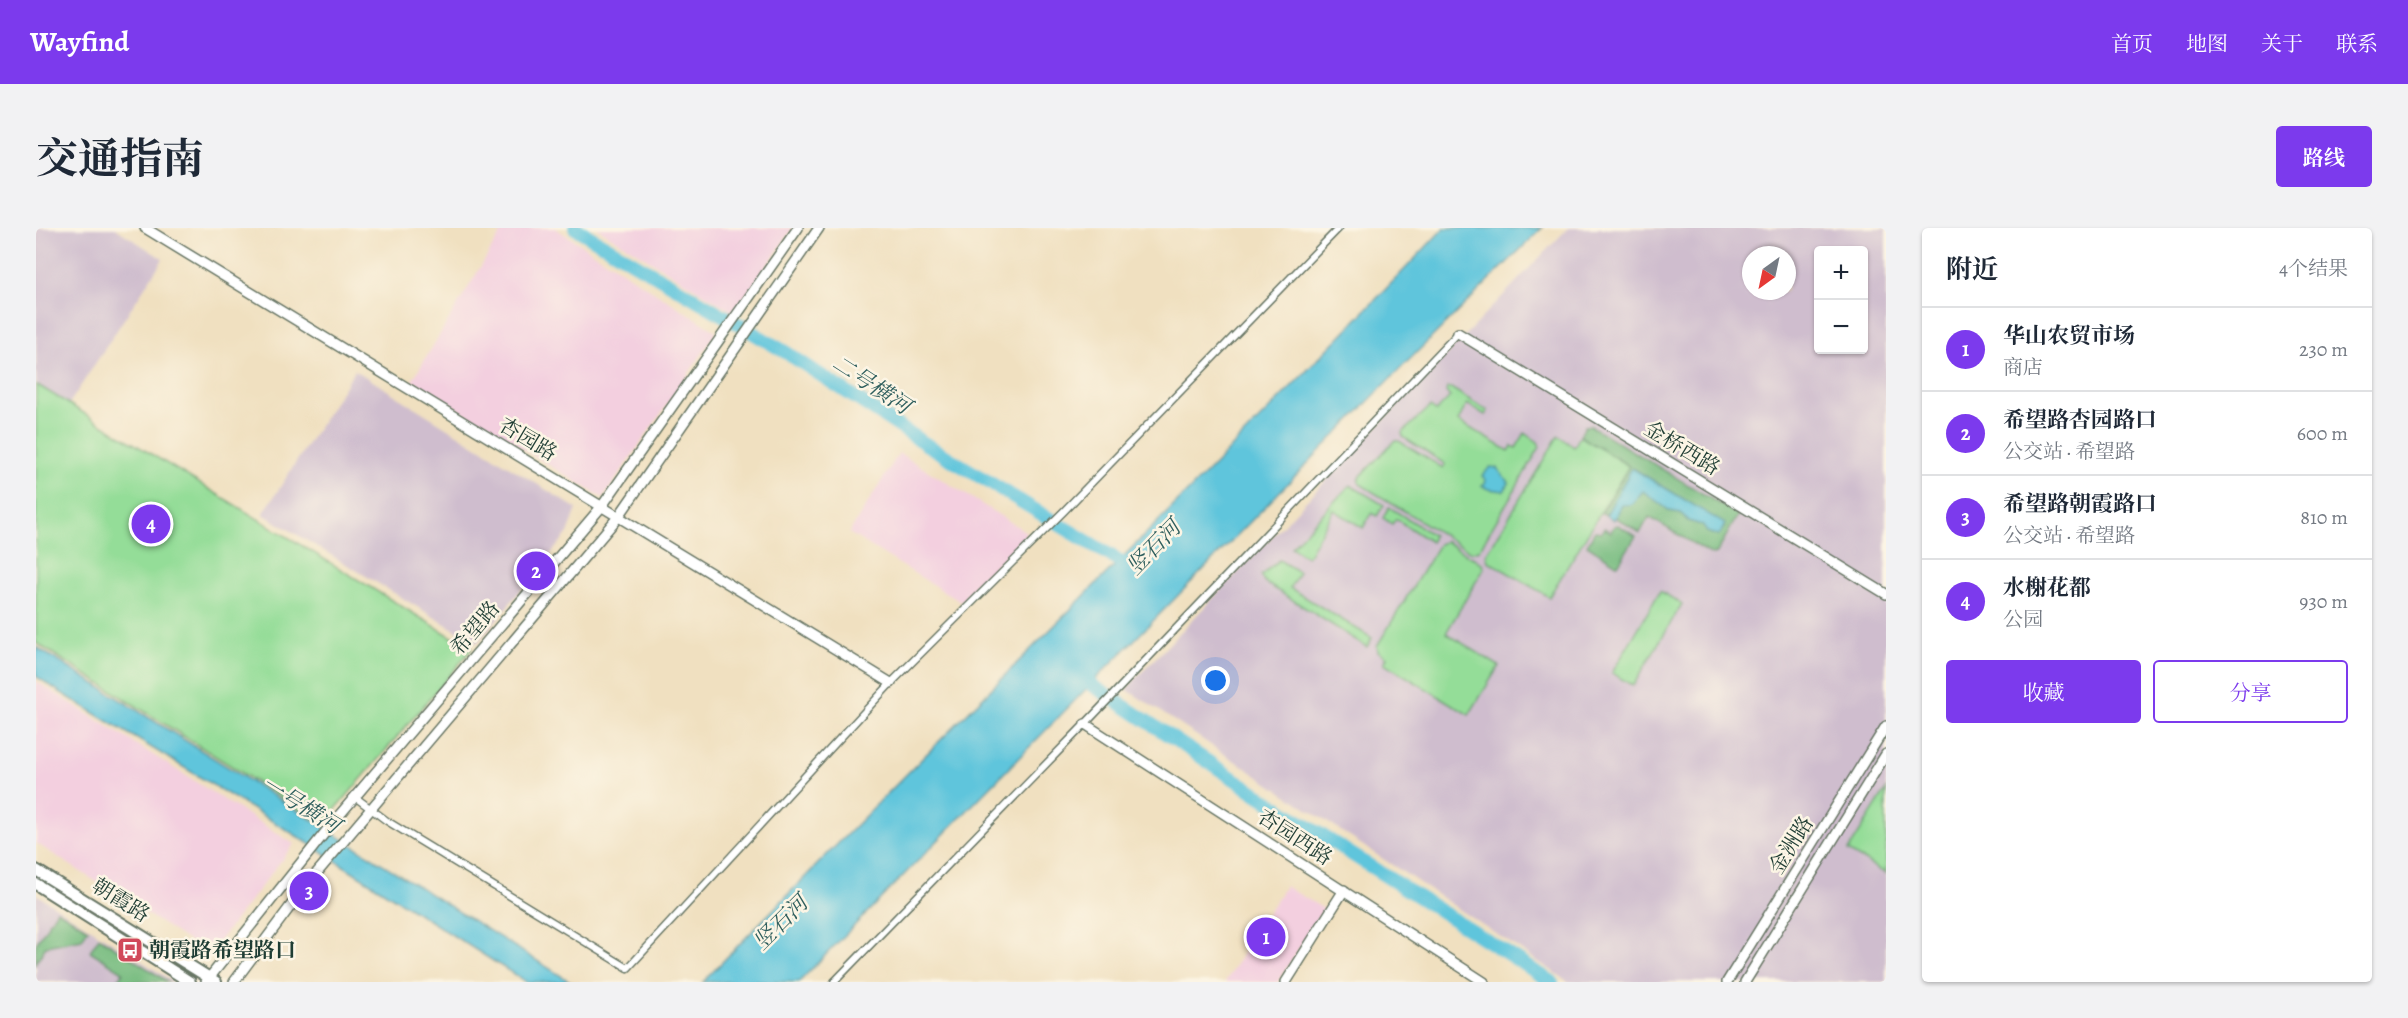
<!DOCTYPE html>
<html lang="zh">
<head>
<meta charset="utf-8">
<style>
  :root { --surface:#fff; --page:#f2f2f3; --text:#1f2937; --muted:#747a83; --line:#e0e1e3; --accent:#7c3aed }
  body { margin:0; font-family:Alegreya,"Noto Serif SC",serif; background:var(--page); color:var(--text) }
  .controls { position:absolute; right:18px; top:18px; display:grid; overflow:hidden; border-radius:6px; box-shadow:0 2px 4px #0004 }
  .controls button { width:54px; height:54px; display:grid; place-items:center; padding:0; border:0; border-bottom:2px solid var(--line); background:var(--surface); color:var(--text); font:30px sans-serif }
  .compass { position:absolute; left:1706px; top:18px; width:54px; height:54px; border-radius:50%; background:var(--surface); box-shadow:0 2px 4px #0004; rotate:213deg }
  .you { position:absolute; left:1180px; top:453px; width:21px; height:21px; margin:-15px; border:4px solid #fff; border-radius:50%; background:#1a73e8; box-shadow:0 0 0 9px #1a73e833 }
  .badge { display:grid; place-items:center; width:39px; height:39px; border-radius:50%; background:var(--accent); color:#fff; font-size:20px; font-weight:700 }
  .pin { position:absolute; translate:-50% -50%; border:3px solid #fff; box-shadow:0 2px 6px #0006 }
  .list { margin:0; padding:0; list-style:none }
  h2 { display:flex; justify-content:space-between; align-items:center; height:78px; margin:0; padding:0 24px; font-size:26px }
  h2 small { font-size:20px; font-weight:400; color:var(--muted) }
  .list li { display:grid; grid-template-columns:39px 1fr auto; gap:18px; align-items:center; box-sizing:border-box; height:84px; padding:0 24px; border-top:2px solid var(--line) }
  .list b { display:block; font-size:22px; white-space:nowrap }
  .list p { margin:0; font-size:20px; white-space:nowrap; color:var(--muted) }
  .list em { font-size:20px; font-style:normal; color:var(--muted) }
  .actions { display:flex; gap:12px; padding:18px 24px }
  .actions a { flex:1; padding:14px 0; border:2px solid var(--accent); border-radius:6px; text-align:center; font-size:21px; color:var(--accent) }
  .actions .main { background:var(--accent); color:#fff }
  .map { position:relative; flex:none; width:1850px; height:754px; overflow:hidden; border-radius:6px }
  header { display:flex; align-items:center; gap:36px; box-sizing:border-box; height:84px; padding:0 30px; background:var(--accent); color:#fff }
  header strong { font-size:28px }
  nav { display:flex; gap:33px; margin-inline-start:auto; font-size:21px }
  .intro { display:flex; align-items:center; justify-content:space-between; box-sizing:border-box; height:144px; padding:0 36px }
  h1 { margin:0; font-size:42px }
  .button { padding:15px 27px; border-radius:6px; background:var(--accent); color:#fff; font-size:21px; font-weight:700 }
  main { display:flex; gap:36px; padding:0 36px }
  aside { flex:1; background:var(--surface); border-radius:6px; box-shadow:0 2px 4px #0004 }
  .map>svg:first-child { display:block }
</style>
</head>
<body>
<header>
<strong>Wayfind</strong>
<nav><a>首页</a><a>地图</a><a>关于</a><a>联系</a></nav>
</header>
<div class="intro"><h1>交通指南</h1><a class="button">路线</a></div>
<main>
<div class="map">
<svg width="1850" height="754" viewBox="0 0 1850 754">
  <rect width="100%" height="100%" fill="#fcf5e5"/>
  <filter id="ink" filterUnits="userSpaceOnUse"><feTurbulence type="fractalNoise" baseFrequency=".0167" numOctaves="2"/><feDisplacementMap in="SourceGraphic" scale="12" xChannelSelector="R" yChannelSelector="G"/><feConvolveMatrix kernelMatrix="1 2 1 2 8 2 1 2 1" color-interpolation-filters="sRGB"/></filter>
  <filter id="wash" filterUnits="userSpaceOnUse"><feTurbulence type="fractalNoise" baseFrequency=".008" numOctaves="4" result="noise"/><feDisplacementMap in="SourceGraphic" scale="24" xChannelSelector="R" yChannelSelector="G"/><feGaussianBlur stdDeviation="1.35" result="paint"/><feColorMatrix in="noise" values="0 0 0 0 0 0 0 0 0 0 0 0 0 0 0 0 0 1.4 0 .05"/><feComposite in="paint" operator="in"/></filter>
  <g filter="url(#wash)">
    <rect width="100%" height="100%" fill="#f0e0c0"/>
    <path fill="#f3cfdf" d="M468,0H519L681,104L567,270L376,153Z
      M561,0H757L699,85Z
      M863,225L992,305L925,374L813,305Z
      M0,453L258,616L173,726L0,615Z
      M1249,658L1288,681L1242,754H1189Z"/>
    <path fill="#cfbdce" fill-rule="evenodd" d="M0,0H79L127,31L33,176L0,156Z
      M1532,0H1850V754H1533L1090,461ZM1782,22H1828V122H1782ZM1715,27H1751V63H1715Z
      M319,142L541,281L532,305L441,415L227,286Z
      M0,666L138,754H0Z"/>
    <path fill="#94dd98" stroke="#5a8d66" stroke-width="1.5" d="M0,156L436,421L287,596L0,415Z
      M1411,160H1415L1452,183L1449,187L1431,176L1422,193L1473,223L1476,218L1480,220L1489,205L1502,214L1504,219L1443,322L1435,324L1324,256L1322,251L1358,213H1363L1407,240L1409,236L1367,209L1366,205L1394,179L1400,183L1414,169L1410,164Z
      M1522,208L1538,219L1544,208L1593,238L1513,369L1452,333L1450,327Z
      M1314,257L1348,277L1341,288L1336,285L1327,300L1298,282L1271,329L1255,319Z
      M1353,279L1397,307L1395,314L1360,291L1356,296L1347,290Z
      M1409,313L1447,336L1448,340L1410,405L1463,438L1433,487L1348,435L1351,429L1342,423L1341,418L1403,316Z
      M1243,332L1263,344L1254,360L1336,410L1331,419L1228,354L1225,348Z
      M1624,363L1646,376L1597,458L1576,445Z
      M1850,562V646L1812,623Z"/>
    <path fill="#77bc80" stroke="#4b7c5a" stroke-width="1.5" d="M1549,198H1555L1702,287L1680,326L1676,327L1613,289L1604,305L1579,289L1586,277L1607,263L1634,283L1645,285L1652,293L1666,297L1671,304L1679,307L1689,299L1688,296L1597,240L1570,287L1566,285L1593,238L1544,208Z
      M1582,297L1600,308L1582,337L1551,317L1559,303L1565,304L1568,300L1575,304L1578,298Z
      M21,682L52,701L46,711L10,718L0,735V716Z
      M63,709L132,754H133H81L87,744L54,723Z"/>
    <path fill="#5fc5dc" stroke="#3f8188" stroke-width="1.5" d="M1408,0H1506L1369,136L763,754H667C911,500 1166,256 1408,0Z
      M1454,239L1461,240L1473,255L1468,263L1452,261L1446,258L1449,256L1450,252L1446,248Z
      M1596,240L1689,296L1683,308L1671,304L1666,297L1652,293L1645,285L1634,283L1607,263L1595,277H1586L1578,292L1570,287Z
      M0,419L535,754H490L264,610L24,464L0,448Z"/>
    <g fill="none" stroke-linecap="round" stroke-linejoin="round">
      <path stroke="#5fc5dc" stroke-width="14" d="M539,0L751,125L888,215L1097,341
        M1041,447L1224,568L1516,754"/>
    </g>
  </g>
  <g filter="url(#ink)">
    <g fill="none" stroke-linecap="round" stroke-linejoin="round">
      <g stroke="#687665" stroke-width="9">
        <path id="street" d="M319,569L351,593L592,740L855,455L1028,283L1303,0
          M798,754L1049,496L1422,105"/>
      </g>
      <g stroke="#687665" stroke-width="12">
        <path id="secondary" d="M109,0L855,455
          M1422,105L1850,366
          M1049,496L1448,754
          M170,754L295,597L566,278L762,0
          M198,754L268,660L583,288L783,0
          M1250,754L1308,662
          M1691,754L1850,498
          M1709,754L1850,526"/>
      </g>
      <g stroke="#687665" stroke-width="14">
        <path id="primary" d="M0,642L180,754
          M0,656L154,754"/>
      </g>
      <use href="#street" stroke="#fff" stroke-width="6"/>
      <use href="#secondary" stroke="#fff" stroke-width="9"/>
      <use href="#primary" stroke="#fff" stroke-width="10"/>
    </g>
  </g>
  <defs>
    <g id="bus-square" transform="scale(1.35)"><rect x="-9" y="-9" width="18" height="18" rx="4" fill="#d1495b" stroke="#fcf5e5"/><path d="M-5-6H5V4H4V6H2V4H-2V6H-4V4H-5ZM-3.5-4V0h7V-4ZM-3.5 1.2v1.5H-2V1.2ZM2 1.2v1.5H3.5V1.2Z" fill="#fff"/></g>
  </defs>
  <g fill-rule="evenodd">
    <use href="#bus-square" x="94" y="722"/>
  </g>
  <g text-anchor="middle" stroke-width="5" stroke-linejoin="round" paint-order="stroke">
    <g font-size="21" fill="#1f3d34" stroke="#fcf5e5">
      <text transform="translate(492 211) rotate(31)" y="7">杏园路</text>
      <text transform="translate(1646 220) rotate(31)" y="7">金桥西路</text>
      <text transform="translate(439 400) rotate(-50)" y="7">希望路</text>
      <text transform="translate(1259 609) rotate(33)" y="7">杏园西路</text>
      <text transform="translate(1755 617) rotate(-58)" y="7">金洲路</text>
      <text transform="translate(85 672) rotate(32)" y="7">朝霞路</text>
    </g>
    <g font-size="21" font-weight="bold" fill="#1f3d34" stroke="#fcf5e5" text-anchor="start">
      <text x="113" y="729">朝霞路希望路口</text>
    </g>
    <g font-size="22" font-style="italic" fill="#2f5f5e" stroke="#fcf5e5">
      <text transform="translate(836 156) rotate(33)" y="8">二号横河</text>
      <text transform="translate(1117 319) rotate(-46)" y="8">竖石河</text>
      <text transform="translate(265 576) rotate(32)" y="8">一号横河</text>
      <text transform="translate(744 694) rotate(-45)" y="8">竖石河</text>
    </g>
  </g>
</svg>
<div class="controls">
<button>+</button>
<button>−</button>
</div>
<svg class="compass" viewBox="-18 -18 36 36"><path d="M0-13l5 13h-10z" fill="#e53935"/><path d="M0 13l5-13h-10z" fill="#747a83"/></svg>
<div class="you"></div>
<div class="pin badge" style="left:1230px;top:709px">1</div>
<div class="pin badge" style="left:500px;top:343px">2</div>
<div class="pin badge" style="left:273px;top:663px">3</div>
<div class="pin badge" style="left:115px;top:296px">4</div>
</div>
<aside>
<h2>附近<small>4个结果</small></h2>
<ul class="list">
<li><span class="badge">1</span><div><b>华山农贸市场</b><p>商店</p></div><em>230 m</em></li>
<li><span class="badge">2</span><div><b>希望路杏园路口</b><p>公交站 · 希望路</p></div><em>600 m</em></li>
<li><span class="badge">3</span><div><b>希望路朝霞路口</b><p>公交站 · 希望路</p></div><em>810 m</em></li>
<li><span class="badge">4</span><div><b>水榭花都</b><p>公园</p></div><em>930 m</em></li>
</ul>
<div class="actions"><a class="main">收藏</a><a>分享</a></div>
</aside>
</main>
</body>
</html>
